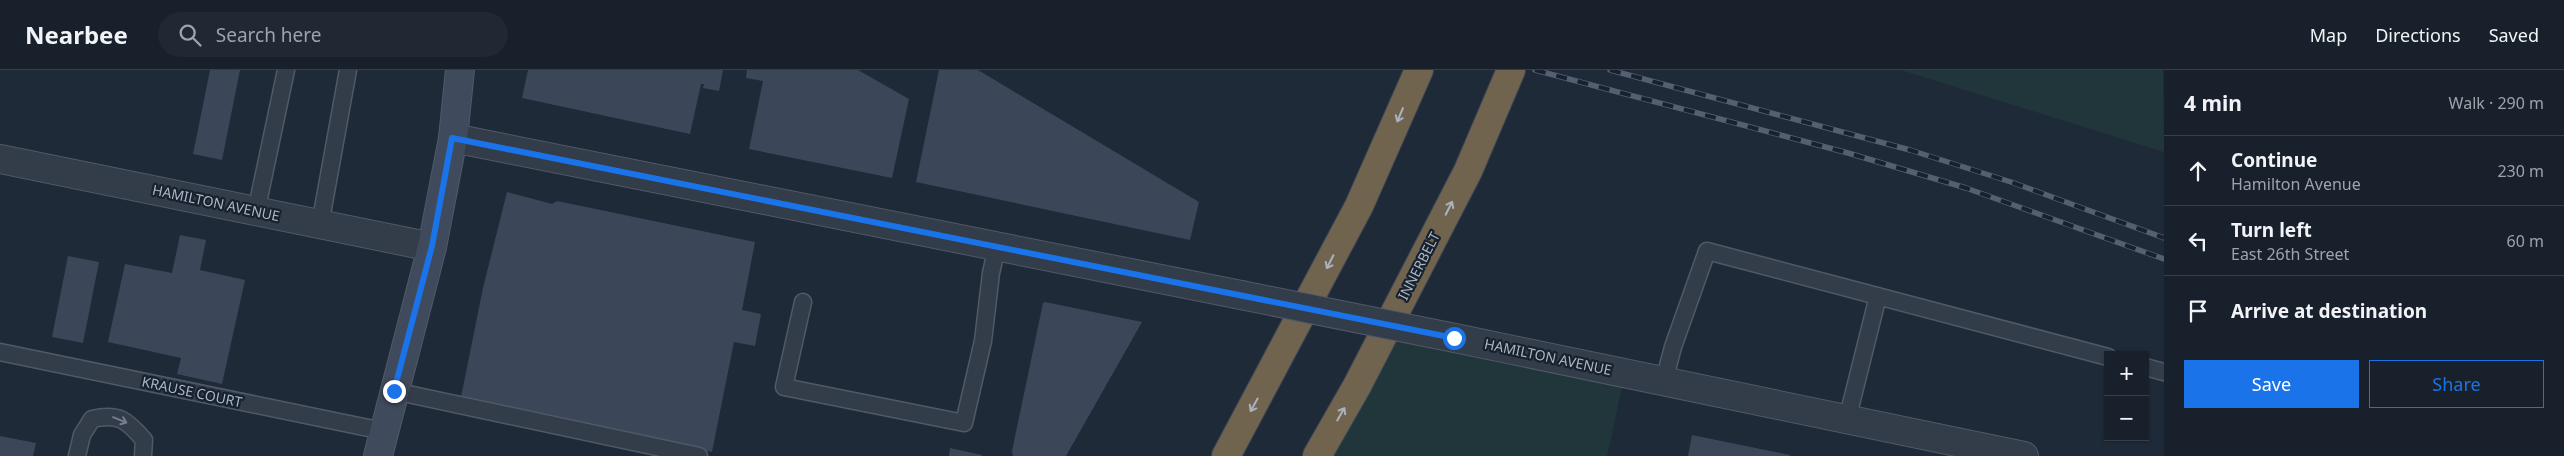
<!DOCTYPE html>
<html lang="en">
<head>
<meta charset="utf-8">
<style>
  :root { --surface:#17202b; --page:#202833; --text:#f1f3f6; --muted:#9ea3a9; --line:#363e47; --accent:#1a73e8 }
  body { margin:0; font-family:"Noto Sans",sans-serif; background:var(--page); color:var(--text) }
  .controls { position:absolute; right:15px; bottom:15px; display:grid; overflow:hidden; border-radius:0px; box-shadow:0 1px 4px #0004 }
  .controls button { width:45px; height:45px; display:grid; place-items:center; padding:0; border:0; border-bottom:1px solid var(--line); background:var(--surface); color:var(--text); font:25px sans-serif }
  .stop { position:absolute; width:15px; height:15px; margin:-11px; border:4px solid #1a73e8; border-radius:50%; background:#fff }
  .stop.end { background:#1a73e8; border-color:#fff; box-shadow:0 1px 5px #0008 }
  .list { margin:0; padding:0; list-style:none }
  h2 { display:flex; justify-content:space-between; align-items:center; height:65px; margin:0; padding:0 20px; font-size:21px }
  h2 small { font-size:16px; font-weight:400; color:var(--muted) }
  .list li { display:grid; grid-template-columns:32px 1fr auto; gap:15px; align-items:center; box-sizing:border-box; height:70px; padding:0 20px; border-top:1px solid var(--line) }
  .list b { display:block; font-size:19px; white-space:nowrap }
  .list p { margin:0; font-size:16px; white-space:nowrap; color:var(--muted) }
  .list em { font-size:16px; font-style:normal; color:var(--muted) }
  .actions { display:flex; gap:10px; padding:15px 20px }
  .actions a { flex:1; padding:11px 0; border:1px solid var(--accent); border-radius:0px; text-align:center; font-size:18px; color:var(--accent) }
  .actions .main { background:var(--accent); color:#fff }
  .icon { flex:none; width:28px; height:28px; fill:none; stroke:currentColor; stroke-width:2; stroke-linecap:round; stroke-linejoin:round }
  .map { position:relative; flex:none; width:2164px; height:386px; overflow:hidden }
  header { display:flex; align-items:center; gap:30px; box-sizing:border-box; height:70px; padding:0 25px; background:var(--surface); border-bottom:1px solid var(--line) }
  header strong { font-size:24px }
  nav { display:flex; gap:28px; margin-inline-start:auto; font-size:18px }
  .search { width:350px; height:45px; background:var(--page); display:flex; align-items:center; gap:12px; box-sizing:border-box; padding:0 18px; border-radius:28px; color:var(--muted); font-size:19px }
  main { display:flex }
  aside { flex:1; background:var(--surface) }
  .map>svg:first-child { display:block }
</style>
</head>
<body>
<header>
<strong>Nearbee</strong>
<div class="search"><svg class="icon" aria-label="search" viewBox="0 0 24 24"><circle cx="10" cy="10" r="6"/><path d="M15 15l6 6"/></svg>Search here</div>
<nav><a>Map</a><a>Directions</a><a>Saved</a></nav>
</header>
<main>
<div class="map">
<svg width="2164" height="386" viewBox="0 0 2164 386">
  <rect width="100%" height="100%" fill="#1f2a39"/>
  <path fill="#21363a" d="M1901,0H2163L2164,82Z
    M1388,255L1625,303L1607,386H1317Z"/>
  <path fill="#3b4659" d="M210,0H240L222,90L193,84Z
    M528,0H723L719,21L703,18L704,14H701L690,64L522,28Z
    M747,0H858L909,29L892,108L749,79L763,11L746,8Z
    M939,0H978L1199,132L1190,170L916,112Z
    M507,122L552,134L557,131L755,172L742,240L761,244L755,276L734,272L712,382L461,327L483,218Z
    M180,165L206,170L200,200L245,210L222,314L177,304L181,288L108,272L125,194L172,203Z
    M68,186L99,192L83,273L52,267Z
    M1045,232L1142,252L1066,386H1013L1012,381L1043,233Z
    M1692,365L1790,385V386H1688Z
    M0,366L36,373L33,386H0Z
    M950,378L982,385V386H949Z"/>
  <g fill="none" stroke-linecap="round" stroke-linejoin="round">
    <g stroke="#505967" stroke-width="19">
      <path id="lane" d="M256,142L286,0
        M320,155L348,0
        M803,232L784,317L964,353L983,271L991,203L997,177
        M0,282L383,361
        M2145,297L2164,302
        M1664,311L1673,277L1707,181L2108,287
        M394,321L699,386
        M1847,350L1878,226
        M77,386L82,365L92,349C119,343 127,350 144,370L143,386"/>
    </g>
    <g stroke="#505967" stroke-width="30">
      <path id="street" d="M453,68L1241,225
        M0,89L432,177
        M1455,268L2024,386"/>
    </g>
    <g stroke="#505967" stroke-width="30">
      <path id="secondary" d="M378,386L432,177L453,68L460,0"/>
    </g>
    <g stroke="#3d4654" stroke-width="30">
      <path id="highway" d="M1226,386L1359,136L1419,0
        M1317,386L1357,316L1468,101L1511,0"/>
    </g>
    <use href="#lane" stroke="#333c49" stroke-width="16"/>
    <use href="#street" stroke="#333c49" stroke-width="28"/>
    <use href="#secondary" stroke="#404a5d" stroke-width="28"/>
    <use href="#highway" stroke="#70644f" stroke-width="28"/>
    <g stroke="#545f71" stroke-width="5.5">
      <path id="rail" d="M1535,0L1848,83L1966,118L2164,189
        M1610,0L1910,80L2011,112L2164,168"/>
    </g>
    <use href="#rail" stroke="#18212e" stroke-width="4" stroke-dasharray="11" stroke-linecap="butt"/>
    <g stroke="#505967" stroke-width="30" stroke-linecap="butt">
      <path id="street-bridge" d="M1241,225L1455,268"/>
    </g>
    <use href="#street-bridge" stroke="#333c49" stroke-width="28"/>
  </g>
  <defs><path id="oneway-shaft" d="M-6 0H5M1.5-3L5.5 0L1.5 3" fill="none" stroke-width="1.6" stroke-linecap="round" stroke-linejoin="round" transform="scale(1.25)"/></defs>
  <g stroke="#aab2c0">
    <use href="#oneway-shaft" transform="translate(1400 45) rotate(113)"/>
    <use href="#oneway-shaft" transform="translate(1449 138) rotate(-63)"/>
    <use href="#oneway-shaft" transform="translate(1330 192) rotate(117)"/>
    <use href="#oneway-shaft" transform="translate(1254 335) rotate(119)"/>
    <use href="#oneway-shaft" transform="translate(1341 344) rotate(-60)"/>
  </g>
  <use stroke="#767f8e" href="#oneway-shaft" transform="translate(120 350) rotate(22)"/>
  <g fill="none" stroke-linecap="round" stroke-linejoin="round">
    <path stroke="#1a73e8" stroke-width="6" d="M394,321L432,176L452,68L1454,268"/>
  </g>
  <g text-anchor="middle" stroke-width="4.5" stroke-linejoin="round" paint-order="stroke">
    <g font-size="14" fill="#adb6c6" stroke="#18212e">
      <text transform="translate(216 133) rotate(12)" y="5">HAMILTON AVENUE</text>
      <text transform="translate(1419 196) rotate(-63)" y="5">INNERBELT</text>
      <text transform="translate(1548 287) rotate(12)" y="5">HAMILTON AVENUE</text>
      <text transform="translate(192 322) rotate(12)" y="5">KRAUSE COURT</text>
    </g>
  </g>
</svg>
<div class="controls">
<button>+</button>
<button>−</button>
</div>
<div class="stop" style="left:1454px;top:268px"></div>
<div class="stop end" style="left:394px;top:321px"></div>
</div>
<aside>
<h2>4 min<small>Walk · 290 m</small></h2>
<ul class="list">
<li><svg class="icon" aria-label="ahead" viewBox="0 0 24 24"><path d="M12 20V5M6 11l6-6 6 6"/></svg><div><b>Continue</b><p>Hamilton Avenue</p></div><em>230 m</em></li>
<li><svg class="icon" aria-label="left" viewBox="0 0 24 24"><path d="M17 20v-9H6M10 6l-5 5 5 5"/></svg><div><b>Turn left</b><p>East 26th Street</p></div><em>60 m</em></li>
<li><svg class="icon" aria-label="arrive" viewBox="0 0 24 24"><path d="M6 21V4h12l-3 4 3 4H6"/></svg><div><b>Arrive at destination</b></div></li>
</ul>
<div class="actions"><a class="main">Save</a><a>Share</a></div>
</aside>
</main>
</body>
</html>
